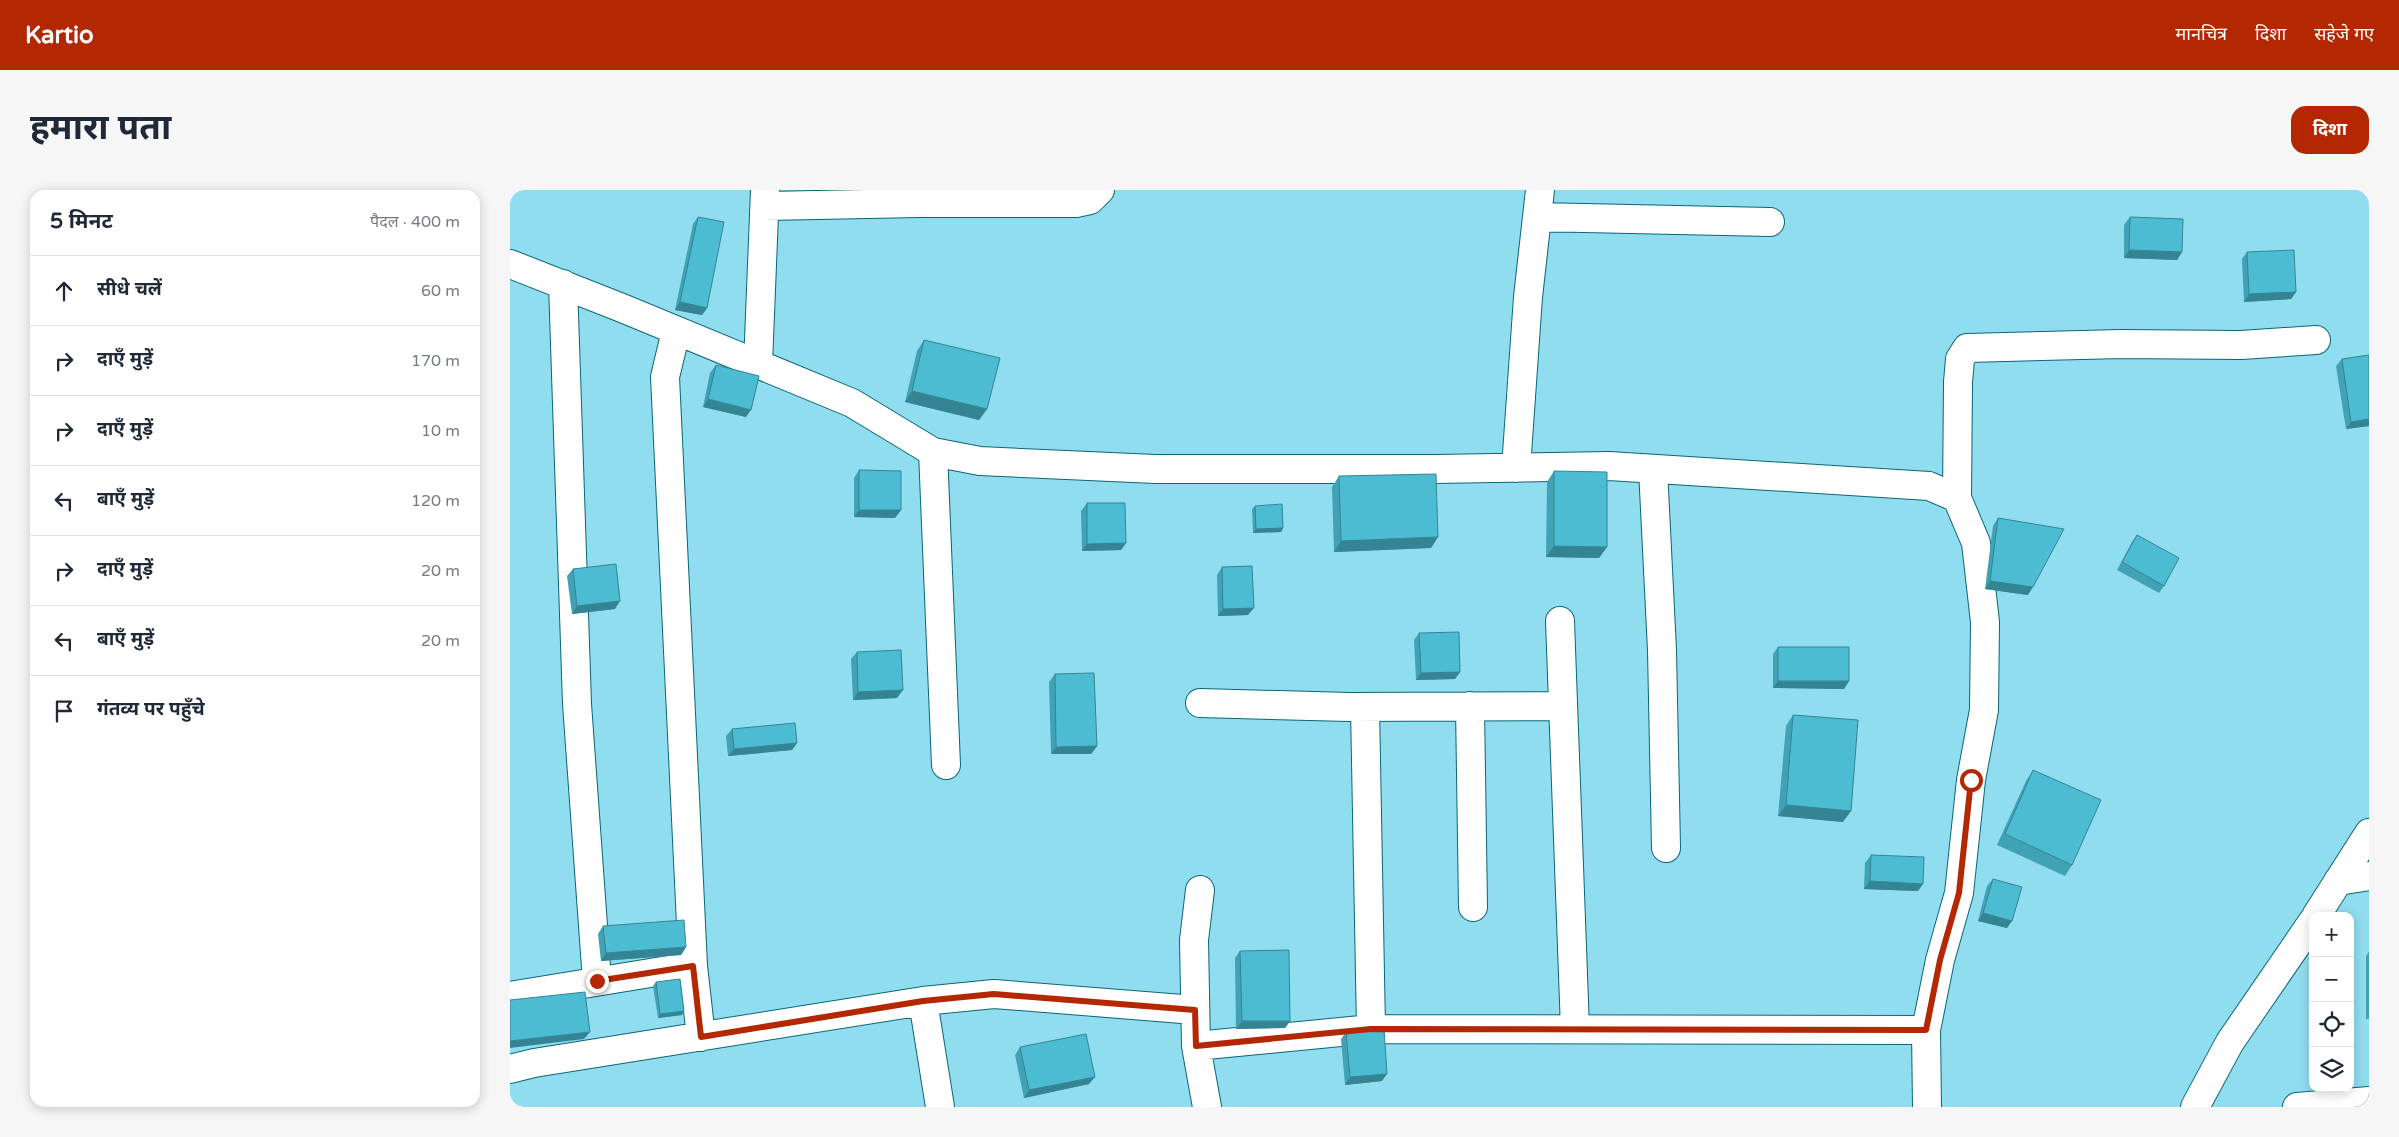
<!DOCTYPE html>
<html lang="hi">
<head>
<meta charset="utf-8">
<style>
  :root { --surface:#fff; --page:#f6f6f7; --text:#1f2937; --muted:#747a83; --line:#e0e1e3; --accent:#b32701 }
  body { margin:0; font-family:"Varela Round","Noto Sans Devanagari",sans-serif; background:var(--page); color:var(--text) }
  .controls { position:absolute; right:15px; bottom:15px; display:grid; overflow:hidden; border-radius:10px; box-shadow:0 2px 12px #0003 }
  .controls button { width:45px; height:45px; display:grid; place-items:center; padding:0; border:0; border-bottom:1px solid var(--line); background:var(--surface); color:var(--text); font:25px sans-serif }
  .stop { position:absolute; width:15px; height:15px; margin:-11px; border:4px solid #b32701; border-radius:50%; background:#fff }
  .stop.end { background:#b32701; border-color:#fff; box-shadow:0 1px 5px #0008 }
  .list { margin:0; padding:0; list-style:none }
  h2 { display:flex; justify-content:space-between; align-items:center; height:65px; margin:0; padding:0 20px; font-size:21px }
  h2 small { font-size:16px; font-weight:400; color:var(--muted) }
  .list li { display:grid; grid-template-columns:32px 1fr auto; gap:15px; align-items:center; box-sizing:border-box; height:70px; padding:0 20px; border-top:1px solid var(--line) }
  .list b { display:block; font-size:19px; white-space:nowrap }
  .list em { font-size:16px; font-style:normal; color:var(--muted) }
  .icon { flex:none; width:28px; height:28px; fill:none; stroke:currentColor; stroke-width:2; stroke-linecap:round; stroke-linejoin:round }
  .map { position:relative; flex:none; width:1859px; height:917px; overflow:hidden; border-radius:15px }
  header { display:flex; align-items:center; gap:30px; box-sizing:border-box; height:70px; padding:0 25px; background:var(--accent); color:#fff }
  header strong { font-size:24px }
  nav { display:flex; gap:28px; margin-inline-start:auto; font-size:18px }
  .intro { display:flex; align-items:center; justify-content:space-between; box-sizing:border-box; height:120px; padding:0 30px }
  h1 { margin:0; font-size:35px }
  .button { padding:12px 22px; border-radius:15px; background:var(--accent); color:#fff; font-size:18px; font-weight:700 }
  main { display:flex; gap:30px; padding:0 30px }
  aside { flex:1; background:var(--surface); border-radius:15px; box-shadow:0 2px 12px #0003 }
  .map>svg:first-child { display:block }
</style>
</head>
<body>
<header>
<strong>Kartio</strong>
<nav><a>मानचित्र</a><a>दिशा</a><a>सहेजे गए</a></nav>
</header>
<div class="intro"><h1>हमारा पता</h1><a class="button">दिशा</a></div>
<main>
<aside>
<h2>5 मिनट<small>पैदल · 400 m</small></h2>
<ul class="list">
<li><svg class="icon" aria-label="ahead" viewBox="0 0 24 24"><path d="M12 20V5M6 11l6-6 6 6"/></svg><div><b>सीधे चलें</b></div><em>60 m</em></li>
<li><svg class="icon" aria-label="right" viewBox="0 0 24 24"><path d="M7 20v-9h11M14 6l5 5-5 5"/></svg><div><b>दाएँ मुड़ें</b></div><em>170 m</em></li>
<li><svg class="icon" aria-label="right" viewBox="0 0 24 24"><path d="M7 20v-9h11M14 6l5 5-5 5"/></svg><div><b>दाएँ मुड़ें</b></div><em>10 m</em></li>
<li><svg class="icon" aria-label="left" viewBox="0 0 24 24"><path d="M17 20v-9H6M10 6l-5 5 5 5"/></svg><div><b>बाएँ मुड़ें</b></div><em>120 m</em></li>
<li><svg class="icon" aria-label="right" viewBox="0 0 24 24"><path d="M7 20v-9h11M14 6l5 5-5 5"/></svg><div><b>दाएँ मुड़ें</b></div><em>20 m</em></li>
<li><svg class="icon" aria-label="left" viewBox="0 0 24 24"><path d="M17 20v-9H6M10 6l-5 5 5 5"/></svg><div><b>बाएँ मुड़ें</b></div><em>20 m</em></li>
<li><svg class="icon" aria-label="arrive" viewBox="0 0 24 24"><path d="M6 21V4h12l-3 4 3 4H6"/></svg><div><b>गंतव्य पर पहुँचे</b></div></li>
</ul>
</aside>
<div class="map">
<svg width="1859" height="917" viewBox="0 0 1859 917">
  <rect width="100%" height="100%" fill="#90ddef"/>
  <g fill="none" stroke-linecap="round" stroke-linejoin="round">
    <g stroke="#0a6675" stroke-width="30">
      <path id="minor" d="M255,16L409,13H566L580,10L590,0
        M1027,27L1260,32
        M0,74L112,118L342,213L423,262L470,271L645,279H925L1099,276L1419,296L1447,308L1466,353L1475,432L1474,520L1461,590L1449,703L1430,770L1416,840L1417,917
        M53,94L67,514L87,791
        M166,141L155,187L183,776L191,847
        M248,174L255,0
        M423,262L436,575
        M1006,278L1018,107L1030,0
        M1143,279L1152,460L1156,658
        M1447,308L1448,192L1450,169L1457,158L1611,154L1731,155L1806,150
        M1050,431L1065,839
        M690,513L839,517L1053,516
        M960,516L963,717
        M855,517L861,839
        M1828,691L1859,686
        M690,700L684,750L686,856L697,917
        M1806,726L1859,643
        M0,806L183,776
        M413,811L430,917
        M686,856L861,839L1416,840
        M0,879L24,873L413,811L484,804L685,820
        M1685,917L1720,852L1803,731
        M1787,917L1859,911"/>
    </g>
    <use href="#minor" stroke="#fff" stroke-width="28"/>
  </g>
  <path fill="#41a2b5" d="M188,27L197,118L192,125L165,120L183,34Z
    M1620,27L1672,62L1667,70L1614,68V35Z
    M1737,62L1786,102L1781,109L1734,112L1732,69Z
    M414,150L477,219L469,230L395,212L407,161Z
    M1832,169L1859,236L1836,239L1826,176Z
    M206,175L236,227L193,217L200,183Z
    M349,280L391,320L385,328L344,327V288Z
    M1044,281L1097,357L1089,368L1036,367L1037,292Z
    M829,286L928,347L921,358L824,362L822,297Z
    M577,313L616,353L611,360L572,361L571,321Z
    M745,316L773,338L771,342L743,343L742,319Z
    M1488,328L1518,405L1475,399L1483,336Z
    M1627,345L1654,396L1649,403L1607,380L1622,352Z
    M712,377L738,425L708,426L707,385Z
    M63,379L105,419L62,424L57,386Z
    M909,443L950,482L945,489L906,490L904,450Z
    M1268,457L1339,491L1334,499L1263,498V464Z
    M347,462L387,508L343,510L341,469Z
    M545,484L587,556L581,564H541L539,492Z
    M1283,525L1333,632L1268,626L1276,536Z
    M222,539L287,553L282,560L218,566L216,546Z
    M1523,580L1562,675L1555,686L1487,655L1516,591Z
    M1361,665L1408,701L1354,699L1355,673Z
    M1483,689L1497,738L1468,731L1477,696Z
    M93,736L176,757L171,765L91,771L88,744Z
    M730,761L780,831L775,838L726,839L725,768Z
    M1859,762V829H1856V766Z
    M146,792L172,825L148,828L143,796Z
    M836,842L872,891L835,895L831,849Z
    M510,857L579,894L514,908L505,865Z"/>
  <path fill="#358494" d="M1619,60L1672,62L1667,70L1614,68Z
    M1786,102L1781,109L1734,112L1739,104Z
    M170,112L197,118L192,125L165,120Z
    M402,201L477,219L469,230L395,212Z
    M198,209L241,220L236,227L193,217Z
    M1859,229V236L1836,239L1841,232Z
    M349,320H391L385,328L344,327Z
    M773,338L771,342L743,343L746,339Z
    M928,347L921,358L824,362L831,351Z
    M616,353L611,360L572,361L577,354Z
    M1044,356L1097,357L1089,368L1036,367Z
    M1480,391L1523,397L1518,405L1475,399Z
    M110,411L105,419L62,424L67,416Z
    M744,418L738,425L708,426L713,419Z
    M950,482L945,489L906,490L911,483Z
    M1268,491H1339L1334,499L1263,498Z
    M393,500L387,508L343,510L348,502Z
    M287,553L282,560L218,566L224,559Z
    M587,556L581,564H541L546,557Z
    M1276,615L1341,621L1333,632L1268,626Z
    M1360,691L1413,694L1408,701L1354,699Z
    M1473,723L1502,731L1497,738L1468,731Z
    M176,757L171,765L91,771L96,763Z
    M174,821L172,825L148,828L150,824Z
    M732,831H780L775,838L726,839Z
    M80,842L74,849L0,858V851Z
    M877,884L872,891L835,895L840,887Z
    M585,887L579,894L514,908L519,900Z"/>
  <path fill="#4cbcd3" stroke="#358494" d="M188,27L214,32L197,118L170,112Z
    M1620,27L1673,29L1672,62L1619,60Z
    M1784,60L1786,102L1739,104L1737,62Z
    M414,150L490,168L477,219L402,201Z
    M1859,165V229L1841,232L1832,169Z
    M206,175L249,186L241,220L198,209Z
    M349,280L391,281V320H349Z
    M1044,281L1097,282V357L1044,356Z
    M926,284L928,347L831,351L829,286Z
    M577,313H615L616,353L577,354Z
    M772,314L773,338L746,339L745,316Z
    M1488,328L1554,339L1523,397L1480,391Z
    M1627,345L1669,368L1654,396L1612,372Z
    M106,374L110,411L67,416L63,379Z
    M742,376L744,418L713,419L712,377Z
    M949,442L950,482L911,483L909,443Z
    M1268,457H1339V491H1268Z
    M391,460L393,500L348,502L347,462Z
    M584,483L587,556L546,557L545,484Z
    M1283,525L1348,530L1341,621L1276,615Z
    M285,533L287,553L224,559L222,539Z
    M1523,580L1591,610L1562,675L1495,644Z
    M1361,665L1414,667L1413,694L1360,691Z
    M1483,689L1512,697L1502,731L1473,723Z
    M174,730L176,757L96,763L93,736Z
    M779,760L780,831H732L730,761Z
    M170,789L174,821L150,824L146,792Z
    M75,802L80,842L0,851V810Z
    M874,839L877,884L840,887L836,842Z
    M576,844L585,887L519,900L510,857Z"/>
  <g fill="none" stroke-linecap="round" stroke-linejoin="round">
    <path stroke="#b32701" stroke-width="6" d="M87,791L183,776L191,847L413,811L484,804L685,820L686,856L861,839L1416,840L1430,770L1449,703L1461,590"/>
  </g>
</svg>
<div class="controls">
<button>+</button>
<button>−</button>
<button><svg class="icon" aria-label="locate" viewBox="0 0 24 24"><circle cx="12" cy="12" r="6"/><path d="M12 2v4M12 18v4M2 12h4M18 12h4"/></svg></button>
<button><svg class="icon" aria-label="layers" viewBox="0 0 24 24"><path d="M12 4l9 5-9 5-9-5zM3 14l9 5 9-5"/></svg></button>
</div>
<div class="stop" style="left:1461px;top:590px"></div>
<div class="stop end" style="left:87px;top:791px"></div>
</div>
</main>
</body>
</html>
